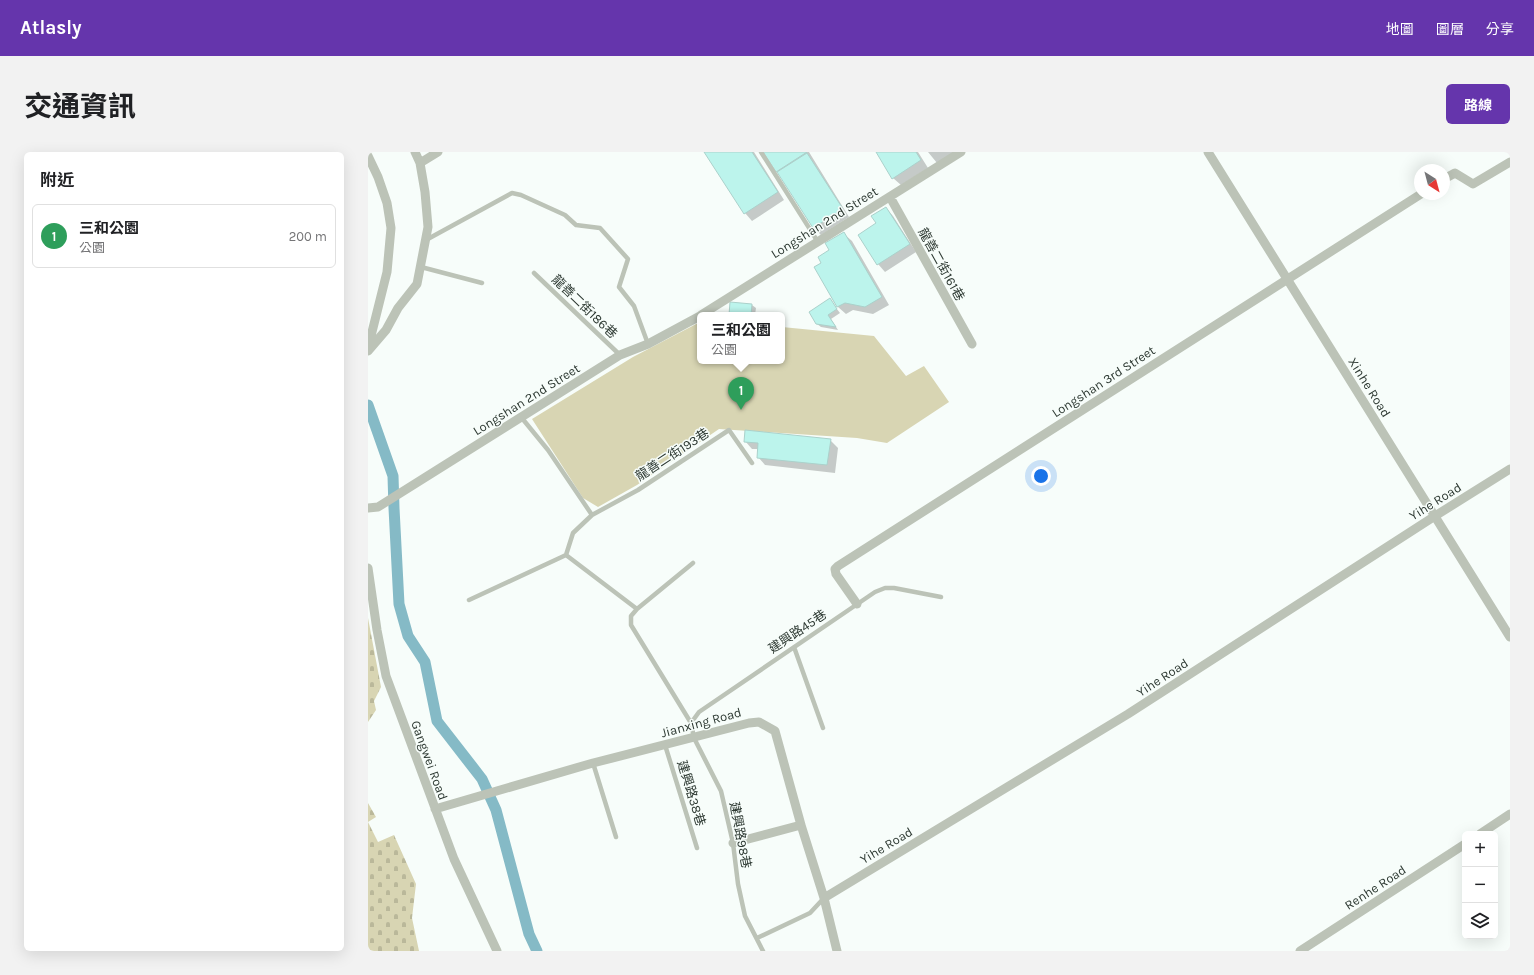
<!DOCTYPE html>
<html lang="zh-TW">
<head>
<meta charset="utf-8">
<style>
  :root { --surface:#fff; --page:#f2f2f2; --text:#202124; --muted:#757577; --line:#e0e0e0; --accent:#6535ac }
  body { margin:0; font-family:Karla,"Noto Sans TC",sans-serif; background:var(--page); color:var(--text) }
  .controls { position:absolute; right:12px; bottom:12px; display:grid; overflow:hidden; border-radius:6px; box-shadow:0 4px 16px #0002 }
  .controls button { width:36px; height:36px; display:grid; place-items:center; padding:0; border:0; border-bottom:1px solid var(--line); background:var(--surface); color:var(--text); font:20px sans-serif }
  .compass { position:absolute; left:1046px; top:12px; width:36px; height:36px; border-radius:50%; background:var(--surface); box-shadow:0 4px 16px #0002; rotate:144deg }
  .you { position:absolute; left:673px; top:324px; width:14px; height:14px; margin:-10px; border:3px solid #fff; border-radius:50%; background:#1a73e8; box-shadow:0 0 0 6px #1a73e833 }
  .badge { display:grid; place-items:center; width:26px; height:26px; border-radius:50%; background:var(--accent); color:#fff; font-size:13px; font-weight:700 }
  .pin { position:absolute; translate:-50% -33px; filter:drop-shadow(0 1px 2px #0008) }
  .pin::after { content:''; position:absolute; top:21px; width:14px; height:12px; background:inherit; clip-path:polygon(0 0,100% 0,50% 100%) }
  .popup { position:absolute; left:329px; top:160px; width:88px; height:52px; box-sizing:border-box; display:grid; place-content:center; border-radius:6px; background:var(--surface); filter:drop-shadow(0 1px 3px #0005); font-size:13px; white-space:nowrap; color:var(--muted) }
  .popup b { font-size:15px; color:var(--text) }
  .popup::after { content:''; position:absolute; left:50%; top:100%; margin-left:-8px; border:8px solid transparent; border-top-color:var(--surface) }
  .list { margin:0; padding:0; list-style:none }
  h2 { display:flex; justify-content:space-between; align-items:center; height:52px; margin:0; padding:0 16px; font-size:17px }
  h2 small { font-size:13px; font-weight:400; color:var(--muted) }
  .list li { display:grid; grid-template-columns:26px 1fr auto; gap:12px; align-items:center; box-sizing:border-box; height:64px; margin:0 8px 8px; padding:0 8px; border:1px solid var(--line); border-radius:6px }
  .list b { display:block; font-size:15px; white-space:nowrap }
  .list p { margin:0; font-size:13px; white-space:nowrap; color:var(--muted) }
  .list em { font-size:13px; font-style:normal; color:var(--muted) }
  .icon { flex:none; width:22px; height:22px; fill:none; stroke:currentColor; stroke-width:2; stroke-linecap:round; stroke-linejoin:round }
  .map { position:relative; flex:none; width:1142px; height:799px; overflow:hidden; border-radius:6px }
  header { display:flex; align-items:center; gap:24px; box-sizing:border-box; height:56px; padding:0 20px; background:var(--accent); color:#fff }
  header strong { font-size:19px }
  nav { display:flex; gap:22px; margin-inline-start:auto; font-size:14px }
  .intro { display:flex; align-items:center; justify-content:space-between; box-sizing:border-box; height:96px; padding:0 24px }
  h1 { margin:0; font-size:28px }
  .button { padding:10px 18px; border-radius:6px; background:var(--accent); color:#fff; font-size:14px; font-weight:700 }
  main { display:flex; gap:24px; padding:0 24px }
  aside { flex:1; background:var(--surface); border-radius:6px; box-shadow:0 4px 16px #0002 }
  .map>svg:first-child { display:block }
</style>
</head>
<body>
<header>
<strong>Atlasly</strong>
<nav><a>地圖</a><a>圖層</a><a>分享</a></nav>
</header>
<div class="intro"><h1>交通資訊</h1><a class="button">路線</a></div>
<main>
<aside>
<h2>附近<small></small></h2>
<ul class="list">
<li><span class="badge" style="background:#2e9e5b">1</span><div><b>三和公園</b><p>公園</p></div><em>200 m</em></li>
</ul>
</aside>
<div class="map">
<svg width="1142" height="799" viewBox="0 0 1142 799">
  <defs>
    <pattern id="cemetery-stones" width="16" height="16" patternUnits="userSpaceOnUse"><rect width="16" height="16" fill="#d8d5b3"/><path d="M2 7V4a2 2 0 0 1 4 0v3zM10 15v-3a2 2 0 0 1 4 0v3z" fill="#bab89a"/></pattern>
  </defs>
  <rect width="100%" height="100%" fill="#f7fdfa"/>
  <path fill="url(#cemetery-stones)" d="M0,466L13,535L6,549L8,558L0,570Z
    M0,651L8,665L0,670L10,690L26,683L48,732L44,766L51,799H0Z"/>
  <path fill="#d8d5b3" d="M332,170V209H414V175L506,184L538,224L556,214L581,250L519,291L489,286L351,277L269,333L230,355L215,346L164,267L265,205Z"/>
  <path fill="#0003" d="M337,0H386L416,48L384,69L377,61Z
    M396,0H441L481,65L453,83L446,76L413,23Z
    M509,0H550L560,16L533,33L525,26Z
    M560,0H587L569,11Z
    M518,56L525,64L548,100L517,120L510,112Z
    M476,82L484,89L521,153L505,162L485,158L478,162L470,155L447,115L454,111Z
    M462,148L472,161L463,167L470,178L453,175L449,172Z
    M384,153L388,156L387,163H362Z
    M462,288L470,296L467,321L397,313L390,305L391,297H384L377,289Z"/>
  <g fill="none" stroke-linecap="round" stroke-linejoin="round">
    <path stroke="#85bac6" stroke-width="11" d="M0,253L25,324L26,356L31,452L40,484L57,510L69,569L114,627L128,658L161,782L169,799"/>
  </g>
  <path fill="#bcf4ec" stroke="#abd1cb" d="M336,0H384L410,40L376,62Z
    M395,0H439L408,20Z
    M508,0H548L553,8L524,27Z
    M439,1L475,57L445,76L409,20Z
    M518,55L542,92L509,113L490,83L508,71L503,64Z
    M476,80L514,145L497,155L477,151L469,155L446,115L453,111L450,105L461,98L457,91Z
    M462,146L469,157L460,163L468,175L448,172L441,160Z
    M362,150L384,152L383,163H361Z
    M377,278L463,287L459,313L389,306L390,291L376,290Z"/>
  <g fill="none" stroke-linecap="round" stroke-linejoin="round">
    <path stroke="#bcc3b7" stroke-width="4.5" d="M393,0L450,90
      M58,88L144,41L153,43L197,63L208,73L232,76L260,107L251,135L266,154L280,192
      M53,115L114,131
      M166,121L252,203
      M153,265L180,298L224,363
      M198,403L269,457
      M101,448L198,403L205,381L224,363L270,338L361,278L384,311
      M426,495L455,576
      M323,571L263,473V464L269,457L325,411
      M297,593L329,696
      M225,611L248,685
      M389,786L442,761L456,746
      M395,799L377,764L370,732L365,691L353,639L326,586L323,571L331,560L507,440L517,436H526L573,445"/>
    <path stroke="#bcc3b7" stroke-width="9" d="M840,0L1142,485
      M0,4L10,25L19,51L23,76L19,120L0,196
      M52,11L70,0
      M1076,27L1087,21L1105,32L1142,10
      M522,45L604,192
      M333,163L593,0
      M0,199L18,178L30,156L49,132L60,75L57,40L52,11L47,0
      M0,356L10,355L252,203L280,192L332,164
      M0,416L9,478L18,524L86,707L129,799
      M489,452L468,422L467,417L470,414L1053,42
      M67,657L225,611L381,571L391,570L407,579L433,673L456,746L469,799
      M1112,682L1142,662
      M365,691L433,673
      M456,746L760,562L1067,364L1142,317
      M932,799L1097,692"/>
  </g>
  <g text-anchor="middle" stroke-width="3" stroke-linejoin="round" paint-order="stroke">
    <g font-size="13" fill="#2d3932" stroke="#f7fdfa">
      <text transform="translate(456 70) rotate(-32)" y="5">Longshan 2nd Street</text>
      <text transform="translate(574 112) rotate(61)" y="5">龍善二街161巷</text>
      <text transform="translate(217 154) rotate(44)" y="5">龍善二街186巷</text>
      <text transform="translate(735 229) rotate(-33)" y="5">Longshan 3rd Street</text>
      <text transform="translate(1002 235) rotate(58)" y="5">Xinhe Road</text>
      <text transform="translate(158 247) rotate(-32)" y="5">Longshan 2nd Street</text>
      <text transform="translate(304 302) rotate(-33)" y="5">龍善二街193巷</text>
      <text transform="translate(1067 349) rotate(-32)" y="5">Yihe Road</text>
      <text transform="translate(429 479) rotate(-34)" y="5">建興路45巷</text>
      <text transform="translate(794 525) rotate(-33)" y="5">Yihe Road</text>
      <text transform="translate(333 570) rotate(-15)" y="5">Jianxing Road</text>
      <text transform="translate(62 608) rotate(70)" y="5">Gangwei Road</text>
      <text transform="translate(324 641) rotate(73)" y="5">建興路38巷</text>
      <text transform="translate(373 683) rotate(79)" y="5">建興路98巷</text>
      <text transform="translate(518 693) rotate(-31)" y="5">Yihe Road</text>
      <text transform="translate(1007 735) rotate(-33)" y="5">Renhe Road</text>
    </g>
  </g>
</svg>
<div class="controls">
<button>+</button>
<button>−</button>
<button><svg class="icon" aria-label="layers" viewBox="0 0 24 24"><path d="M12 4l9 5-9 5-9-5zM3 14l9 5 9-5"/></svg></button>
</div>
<svg class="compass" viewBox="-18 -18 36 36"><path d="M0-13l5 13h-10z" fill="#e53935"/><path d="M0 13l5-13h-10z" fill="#757577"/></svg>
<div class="you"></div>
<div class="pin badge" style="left:373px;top:258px;background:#2e9e5b">1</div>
<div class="popup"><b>三和公園</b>公園</div>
</div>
</main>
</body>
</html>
